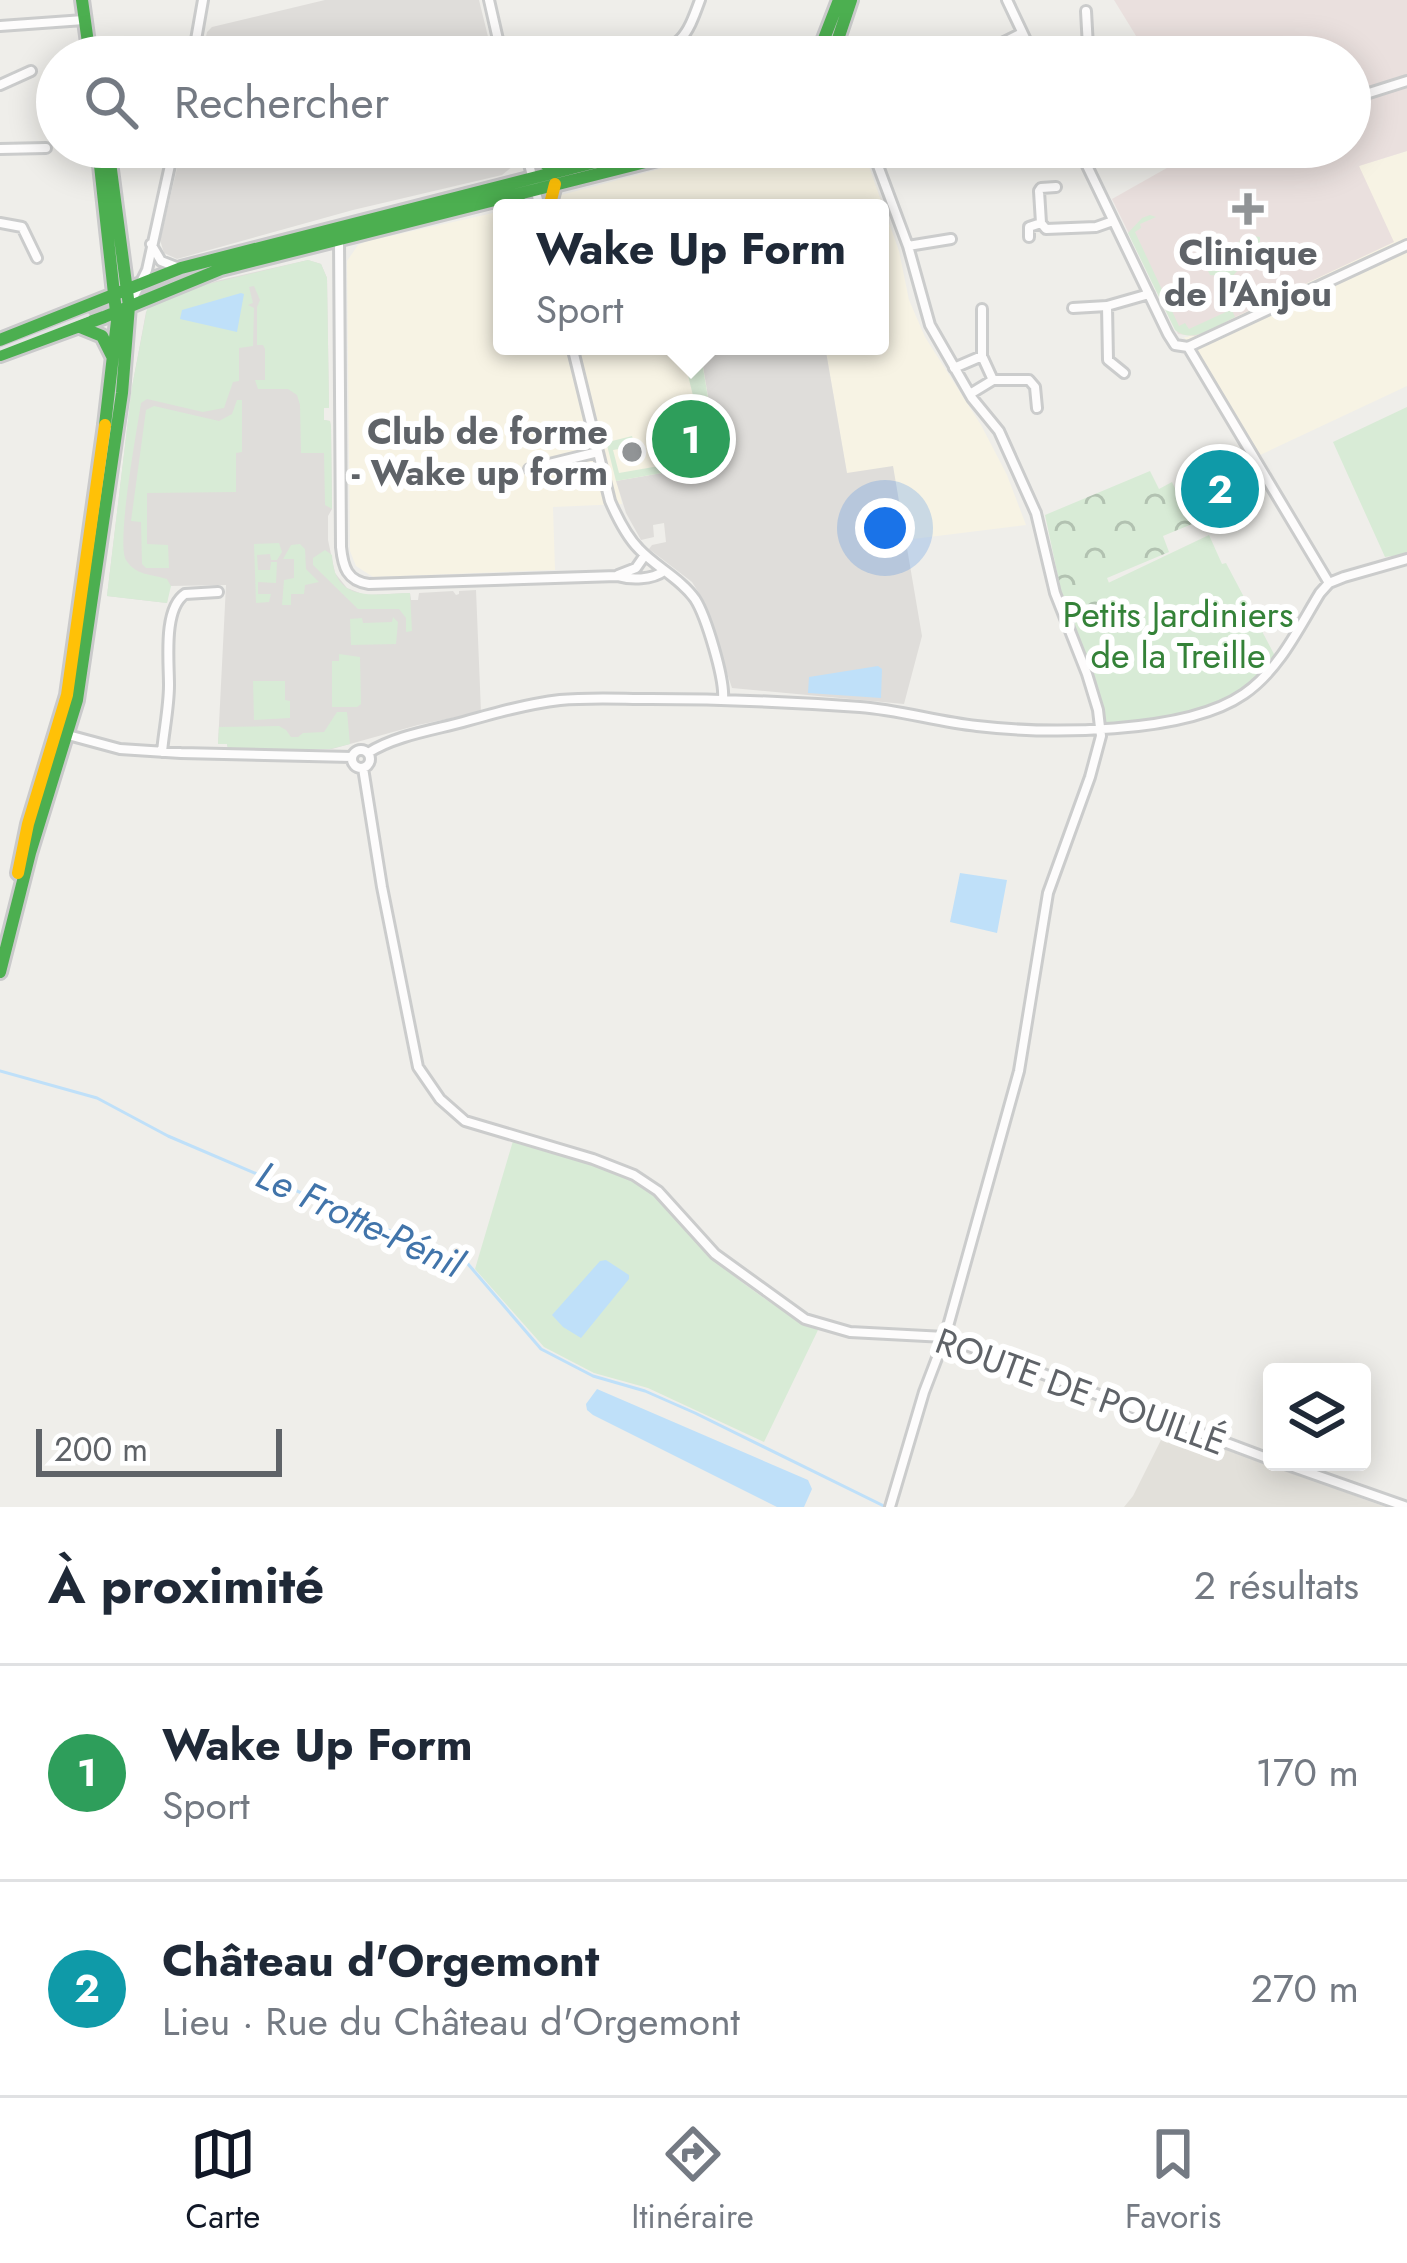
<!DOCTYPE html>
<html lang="fr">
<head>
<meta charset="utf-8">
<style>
  :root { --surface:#fff; --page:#f6f6f7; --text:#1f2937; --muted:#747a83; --line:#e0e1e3; --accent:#111827 }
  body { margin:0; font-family:Jost,sans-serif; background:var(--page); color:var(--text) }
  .controls { position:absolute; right:36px; bottom:36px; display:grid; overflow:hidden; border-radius:12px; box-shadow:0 6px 30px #0003 }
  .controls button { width:108px; height:108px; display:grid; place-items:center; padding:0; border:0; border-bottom:3px solid var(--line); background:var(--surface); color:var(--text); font:60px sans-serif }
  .scale { position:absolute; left:36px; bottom:30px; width:246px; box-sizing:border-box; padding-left:12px; border:6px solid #5f6368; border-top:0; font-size:33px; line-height:42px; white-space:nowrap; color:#5f6368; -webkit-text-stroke:9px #fff; paint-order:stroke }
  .you { position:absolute; left:885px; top:528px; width:42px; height:42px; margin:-30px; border:9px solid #fff; border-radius:50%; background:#1a73e8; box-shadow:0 0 0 18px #1a73e833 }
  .badge { display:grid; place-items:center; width:78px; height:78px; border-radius:50%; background:var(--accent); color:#fff; font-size:39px; font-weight:700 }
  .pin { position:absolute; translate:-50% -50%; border:6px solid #fff; box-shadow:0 3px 12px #0006 }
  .popup { position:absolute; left:493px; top:199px; width:396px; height:156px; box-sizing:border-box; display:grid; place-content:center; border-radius:12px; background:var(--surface); filter:drop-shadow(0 3px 9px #0005); font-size:39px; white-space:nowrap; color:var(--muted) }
  .popup b { font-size:45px; color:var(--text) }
  .popup::after { content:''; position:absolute; left:50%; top:100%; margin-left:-24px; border:24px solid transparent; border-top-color:var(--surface) }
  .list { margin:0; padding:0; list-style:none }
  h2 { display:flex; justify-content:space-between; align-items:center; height:156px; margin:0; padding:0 48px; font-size:51px }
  h2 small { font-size:39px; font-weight:400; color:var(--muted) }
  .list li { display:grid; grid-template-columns:78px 1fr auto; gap:36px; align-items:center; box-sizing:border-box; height:216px; padding:0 48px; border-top:3px solid var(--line) }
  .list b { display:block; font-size:45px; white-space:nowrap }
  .list p { margin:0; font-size:39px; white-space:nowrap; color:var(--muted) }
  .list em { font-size:39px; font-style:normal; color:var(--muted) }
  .icon { flex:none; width:66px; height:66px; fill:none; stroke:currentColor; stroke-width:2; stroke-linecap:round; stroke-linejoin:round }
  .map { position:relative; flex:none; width:1407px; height:1507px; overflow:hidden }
  .search { position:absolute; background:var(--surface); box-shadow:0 6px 30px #0003; left:36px; right:36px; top:36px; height:132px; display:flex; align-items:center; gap:30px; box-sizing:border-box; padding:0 42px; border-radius:66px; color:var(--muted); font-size:45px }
  .sheet { height:588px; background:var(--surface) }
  nav { display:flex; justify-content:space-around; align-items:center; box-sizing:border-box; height:168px; border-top:3px solid var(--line); background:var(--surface); font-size:33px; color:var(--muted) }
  nav a { display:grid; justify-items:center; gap:6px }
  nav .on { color:var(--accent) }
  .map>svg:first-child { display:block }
</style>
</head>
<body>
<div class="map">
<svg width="1407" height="1507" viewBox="0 0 1407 1507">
  <defs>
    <pattern id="forest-crowns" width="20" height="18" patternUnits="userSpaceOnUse" patternTransform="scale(3)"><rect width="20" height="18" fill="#d8ebd6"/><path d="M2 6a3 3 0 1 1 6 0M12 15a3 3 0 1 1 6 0" fill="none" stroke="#b2c2b1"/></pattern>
  </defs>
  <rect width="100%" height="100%" fill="#efeeea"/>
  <path fill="#f7f3e4" d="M762,147H862L899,251L909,300L925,337L981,425L1007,475L1026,525L905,540L893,467L847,474L825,346H880V208H512L697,159Z
    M1407,151V386L1258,456L1184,337H1188L1358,166Z
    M502,211V346H750L701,355L719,463L617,481L622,504L553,507L555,570L373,577L356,566L350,551L347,261L358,245L368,241Z"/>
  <path fill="#dfddda" d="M325,0H479L493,57H202L207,32L212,27Z
    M182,147H514L516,155L513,166L502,175L353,210L177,259L164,253L160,240Z
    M308,260L321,264L327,278L329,408H324V420L330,421L331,427L332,509L328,516V540L335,573L347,588L365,595L410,593L411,600H418L419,593L453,591L456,595L459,594V591L476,590L481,712L418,725L332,749H228L227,744H218L226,585L169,586L167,603L107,596L132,387L146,312L152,305L216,281Z
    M750,346H825L847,473L893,466L922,636L904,704L732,688L702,598L692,582L649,549L652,545L666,542L664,523L653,525L654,537L641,540L626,513L616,481L719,463L701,354Z"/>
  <path fill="#e2e0da" d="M1168,1426L1366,1500L1386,1507H1124L1133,1496Z"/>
  <path fill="#eae0de" d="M1114,0H1407V151L1359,166L1394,242L1195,336L1178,334L1112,199L1204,147H1350V57H1149Z"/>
  <path fill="#d8ebd6" d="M1150,215L1156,217L1140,224L1141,228L1135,232L1179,326L1185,323L1189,329L1228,311L1225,304L1230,306L1235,317C1216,326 1193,345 1175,330L1128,233L1142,218Z
    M1245,235L1260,237V244L1232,277L1210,275L1205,265L1213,271Z
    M308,260L321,264L327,278L329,408H324V420L330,421L331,427L332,509L325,505L324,453H301L300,405L297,395L288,389H258L255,380H265V349L263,345H257V307L260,300L254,286L249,287L253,303L248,305L254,308L253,346L239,348V381L233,382L224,408L203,412L147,399L141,403C137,430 116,543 126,560C136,576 152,574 167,579L171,586L167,603L107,596L132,387L147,309L192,288Z
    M701,356L719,463L616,481L605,437L610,436L612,441L632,436L635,446L613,450L619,473L705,458L700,428L673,432L672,427L699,420L684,359Z
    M237,400H242V452L236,453V492L147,493V544L168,545L169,568H146L142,564L141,522L131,521L146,410L154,406L219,421L232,414Z
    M1407,407V554L1385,557L1333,442Z
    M1209,535L1222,564L1226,563L1275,656C1265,669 1254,682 1241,691C1208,716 1149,718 1109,724L1104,721L1091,674L1064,604Z
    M279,543L282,552L277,560H271L270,554L257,555L258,570H270L271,562H277L276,583L258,582V594H271L269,602L256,603L254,544Z
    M300,544L305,549L306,569L319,582L305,585L304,594H291V605H282L284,580L294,578V559H283L291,545Z
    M325,550L332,555C334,604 375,594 410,593L412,631L406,632V618L399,609H358L313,565V558Z
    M393,617L398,622L396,644L351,645L350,619L362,618L363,623L392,622Z
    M339,654L360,657L361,704L357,707H332V661H339Z
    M253,681H285V700L290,701V718L254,720Z
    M337,712H347L350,744L330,749H228L227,744H218L219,727L279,726L286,730L291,737H298L303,733L324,732Z
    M513,1141C556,1153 610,1160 646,1186C671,1205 687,1234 710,1255C741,1284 780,1311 818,1330L764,1442L648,1388L594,1373L544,1347L475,1269Z"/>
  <path fill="url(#forest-crowns)" d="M1150,471L1159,489L1172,482L1192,524L1163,536L1169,552L1107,578L1123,618L1080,635L1063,600L1045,515Z"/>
  <path fill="#bfe0f9" d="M241,293L244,294L237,332L180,319L182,310Z
    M878,666L882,669L881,698L808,693L809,677Z
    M960,873L1007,880L997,933L950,922Z
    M606,1260L629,1275V1279L581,1338L563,1327L552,1315L600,1261Z
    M597,1389L808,1480L812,1489L804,1507H777L593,1415L587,1410L586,1404Z"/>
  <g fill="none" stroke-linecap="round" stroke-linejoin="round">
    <path stroke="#bfe0f9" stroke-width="3" d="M0,1071L97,1098L168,1136L468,1264L541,1349L593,1376L645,1391L695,1413L886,1507"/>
    <g stroke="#cbcccc" stroke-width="14">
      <path id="street" d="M489,0L502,57
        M1007,0L1034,57
        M1086,11L1088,47L1095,57
        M0,26L84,20
        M193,57L203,0
        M640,57C681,47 686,39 700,0
        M1005,57L1004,42L1022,33
        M0,85L31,71
        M1350,99L1407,81
        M871,147L908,246L930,325L972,398L999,431L1036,513L1055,593L1087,674L1098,710L1101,736L1090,777L1048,893L1019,1071L945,1337L924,1392L890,1507
        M1078,147L1168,334L1175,345L1188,347L1329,583
        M525,148L540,208
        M0,149L46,148
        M0,223L22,227L37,258
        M1041,223L1046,229L1096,227L1113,221
        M1029,237V227L1041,223L1039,191L1041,188L1056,187
        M339,239L341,547C343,567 347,581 369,584L617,576C631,580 652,580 664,571
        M151,244L161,261L179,268
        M908,246L951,239
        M130,304L147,270L174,147
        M1107,306L1108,360L1124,373
        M1073,308L1107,306L1149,294
        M982,309V356
        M572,346L610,501C617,517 626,536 639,549C656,567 681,579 695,599C706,616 725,679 723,699
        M1188,347L1407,245
        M954,368L982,356L993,380
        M970,394L993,380H1029L1035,387L1037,408
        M529,469L598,452
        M618,575L636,568L645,555
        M68,735L120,749L181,753L352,757
        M352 759a9 9 0 1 1 18 0a9 9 0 1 1-18 0Z
        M162,752C164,730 169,707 169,685C169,660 163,609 185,594L218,592
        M368,753C394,736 433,730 463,722C495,713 527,704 560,700C590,697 621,699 651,699C721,699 791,702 860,707C900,710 938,722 977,726C1046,734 1185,735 1244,694C1279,670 1298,629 1320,593L1329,583L1344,577L1407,559
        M363,768L382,887L418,1067L440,1099L465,1121L593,1159L634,1175L658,1191L715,1254L805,1319L850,1332L945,1337L1272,1460
        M1279,1462L1407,1507"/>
    </g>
    <g stroke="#cacacb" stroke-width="18">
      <path id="fast" d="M82,0L90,57
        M817,57L839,0
        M832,57L851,0
        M98,147L117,321L105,425
        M526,147L548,166L564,164
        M500,205L520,203L530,208
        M80,327L102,336L112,356
        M0,340L181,268L654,147
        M0,355L104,317L221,269L705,147
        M0,972L30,853L77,700L122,393L129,306L108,147"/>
    </g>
    <g stroke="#cacacb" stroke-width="18">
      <path id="slow" d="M549,208L555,184
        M18,873L28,824L67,695L105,425"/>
    </g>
    <use href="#street" stroke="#fdfcfc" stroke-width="8"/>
    <use href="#fast" stroke="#4caf50" stroke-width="12"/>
    <use href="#slow" stroke="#ffc107" stroke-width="12"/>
    <path stroke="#e4e4e4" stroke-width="3" d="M0,349L88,315"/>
  </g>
  <g fill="#919496" stroke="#fff" stroke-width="4.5">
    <path d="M1242 191h12v12h12v12h-12v12h-12v-12h-12v-12h12z"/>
    <circle cx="632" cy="452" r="12"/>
  </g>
  <g text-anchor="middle" stroke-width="12" stroke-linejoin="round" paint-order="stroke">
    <g font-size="36" font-weight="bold" fill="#5f6368" stroke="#fff">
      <text x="1248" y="265">Clinique<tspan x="1248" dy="41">de l'Anjou</tspan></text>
      <text x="608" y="444" text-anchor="end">Club de forme<tspan x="608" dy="41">- Wake up form</tspan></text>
    </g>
    <g font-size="36" fill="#348238" stroke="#fff">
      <text x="1178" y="627">Petits Jardiniers<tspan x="1178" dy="41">de la Treille</tspan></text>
    </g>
    <g font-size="36" fill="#5f6368" stroke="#fff">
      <text transform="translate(1081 1391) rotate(20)" y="13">ROUTE DE POUILLÉ</text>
    </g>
    <g font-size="39" font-style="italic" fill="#4174aa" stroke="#fff">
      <text transform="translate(360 1219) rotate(25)" y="14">Le Frotte-Pénil</text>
    </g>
  </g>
</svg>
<div class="controls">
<button><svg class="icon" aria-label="layers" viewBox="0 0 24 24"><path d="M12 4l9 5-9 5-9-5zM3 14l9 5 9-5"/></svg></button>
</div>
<div class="scale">200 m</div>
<div class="you"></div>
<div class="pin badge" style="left:691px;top:439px;background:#2e9e5b">1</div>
<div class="popup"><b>Wake Up Form</b>Sport</div>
<div class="pin badge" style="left:1220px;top:489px;background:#0f9aa8">2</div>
<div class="search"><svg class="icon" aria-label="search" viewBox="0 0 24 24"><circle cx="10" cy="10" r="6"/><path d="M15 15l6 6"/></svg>Rechercher</div>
</div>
<section class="sheet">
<h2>À proximité<small>2 résultats</small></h2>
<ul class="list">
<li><span class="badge" style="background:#2e9e5b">1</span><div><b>Wake Up Form</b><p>Sport</p></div><em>170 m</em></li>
<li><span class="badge" style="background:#0f9aa8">2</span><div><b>Château d'Orgemont</b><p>Lieu · Rue du Château d'Orgemont</p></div><em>270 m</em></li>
</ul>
</section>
<nav>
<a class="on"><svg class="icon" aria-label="map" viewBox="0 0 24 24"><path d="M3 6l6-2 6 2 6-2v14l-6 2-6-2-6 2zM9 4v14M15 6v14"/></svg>Carte</a>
<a><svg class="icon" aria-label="directions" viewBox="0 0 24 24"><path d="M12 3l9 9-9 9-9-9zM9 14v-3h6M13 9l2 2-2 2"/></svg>Itinéraire</a>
<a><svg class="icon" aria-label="saved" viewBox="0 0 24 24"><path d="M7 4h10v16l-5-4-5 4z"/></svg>Favoris</a>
</nav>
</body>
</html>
